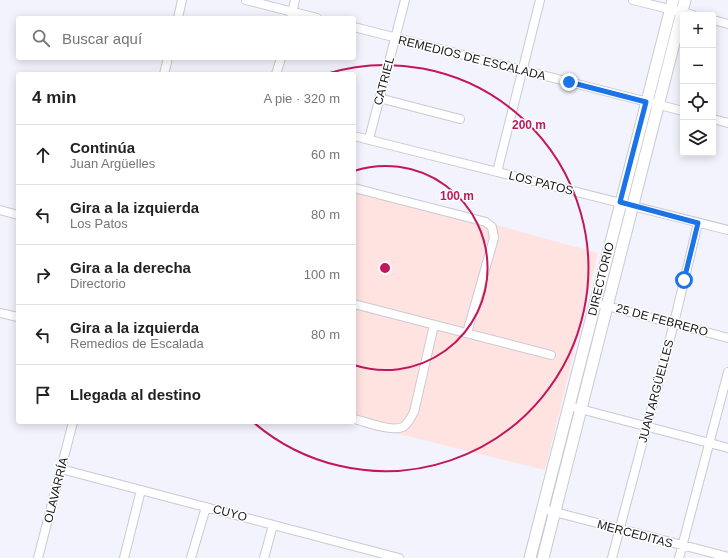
<!DOCTYPE html>
<html lang="es">
<head>
<meta charset="utf-8">
<style>
  :root { --surface:#fff; --page:#f2f2f2; --text:#222; --muted:#767676; --line:#e0e0e0 }
  body { margin:0; font-family:Arial,sans-serif; background:var(--page); color:var(--text) }
  .controls { position:absolute; right:12px; top:12px; display:grid; overflow:hidden; border-radius:4px; box-shadow:0 2px 10px #0003 }
  .controls button { width:36px; height:36px; display:grid; place-items:center; padding:0; border:0; border-bottom:1px solid var(--line); background:var(--surface); color:var(--text); font:20px sans-serif }
  .stop { position:absolute; width:12px; height:12px; margin:-9px; border:3px solid #1a73e8; border-radius:50%; background:#fff }
  .stop.end { background:#1a73e8; border-color:#fff; box-shadow:0 1px 4px #0008 }
  .list { margin:0; padding:0; list-style:none }
  h2 { display:flex; justify-content:space-between; align-items:center; height:52px; margin:0; padding:0 16px; font-size:17px }
  h2 small { font-size:13px; font-weight:400; color:var(--muted) }
  .list li { display:grid; grid-template-columns:26px 1fr auto; gap:12px; align-items:center; box-sizing:border-box; height:60px; padding:0 16px; border-top:1px solid var(--line) }
  .list b { display:block; font-size:15px; white-space:nowrap }
  .list p { margin:0; font-size:13px; white-space:nowrap; color:var(--muted) }
  .list em { font-size:13px; font-style:normal; color:var(--muted) }
  .icon { flex:none; width:22px; height:22px; fill:none; stroke:currentColor; stroke-width:2; stroke-linecap:round; stroke-linejoin:round }
  .map { position:relative; flex:none; width:728px; height:558px; overflow:hidden }
  .search { position:absolute; background:var(--surface); box-shadow:0 2px 10px #0003; left:16px; top:16px; width:340px; height:44px; display:flex; align-items:center; gap:10px; box-sizing:border-box; padding:0 14px; border-radius:4px; color:var(--muted); font-size:15px }
  .panel { position:absolute; background:var(--surface); box-shadow:0 2px 10px #0003; left:16px; top:72px; width:340px; height:352px; border-radius:4px }
  .map>svg:first-child { display:block }
</style>
</head>
<body>
<div class="map">
<svg width="728" height="558" viewBox="0 0 728 558">
  <rect width="100%" height="100%" fill="#f2f3fd"/>
  <path fill="#fee3e1" d="M354,186L598,253L545,470L350,422H354Z"/>
  <path fill="#bbcbae" d="M597,314L599,315L580,396H577Z"/>
  <g fill="none" stroke-linecap="round" stroke-linejoin="round">
    <g stroke="#c9cad3" stroke-width="10">
      <path id="minor" d="M246,0L317,18
        M633,0L693,15
        M178,18L182,0
        M291,18L295,0
        M713,20L728,24
        M354,27L683,111
        M164,74L168,58
        M276,74L281,58
        M379,98L460,119
        M713,119L728,123
        M354,136L728,230
        M369,139L405,0
        M497,172L540,0
        M354,188L486,222L492,227L494,238L467,333
        M0,210L18,215
        M354,304L551,355
        M603,305L728,338
        M0,313L18,317
        M569,406L728,448
        M354,419C367,422 391,432 403,427C408,424 411,417 414,412L434,325
        M61,469L399,558
        M543,509L728,557
        M38,558L73,422
        M124,558L141,490
        M191,558L206,507
        M264,558L273,525
        M612,558L674,323L698,223
        M679,558L728,372"/>
    </g>
    <g stroke="#c9cad3" stroke-width="13">
      <path id="major" d="M530,558L673,0
        M543,558L685,0"/>
    </g>
    <use href="#minor" stroke="#fff" stroke-width="8"/>
    <use href="#major" stroke="#fff" stroke-width="11"/>
  </g>
  <g fill="none" stroke-linecap="round" stroke-linejoin="round">
    <path stroke="#1a73e8" stroke-width="5" d="M569,82L646,102L620,202L698,223L684,280"/>
  </g>
  <g fill="none" stroke="#c2185b" stroke-width="2">
    <path d="M354 171A102 102 0 1 1 354 365"/>
    <path d="M326 74A203 203 0 1 1 253 422"/>
  </g>
  <g text-anchor="middle" stroke-width="3" stroke-linejoin="round" paint-order="stroke">
    <g font-size="12" fill="#19191c" stroke="#fff">
      <text transform="translate(472 58) rotate(14)" y="4">REMEDIOS DE ESCALADA</text>
      <text transform="translate(384 81) rotate(-75)" y="4">CATRIEL</text>
      <text transform="translate(541 183) rotate(14)" y="4">LOS PATOS</text>
      <text transform="translate(601 279) rotate(-76)" y="4">DIRECTORIO</text>
      <text transform="translate(662 320) rotate(15)" y="4">25 DE FEBRERO</text>
      <text transform="translate(656 391) rotate(-75)" y="4">JUAN ARGÜELLES</text>
      <text transform="translate(56 490) rotate(-76)" y="4">OLAVARRÍA</text>
      <text transform="translate(230 513) rotate(15)" y="4">CUYO</text>
      <text transform="translate(635 534) rotate(15)" y="4">MERCEDITAS</text>
    </g>
  </g>
  <circle cx="385" cy="268" r="6" fill="#c2185b" stroke="#fff" stroke-width="2"/>
  <g font-size="12" text-anchor="middle" font-weight="bold" fill="#c2185b" stroke="#fff" stroke-width="3" stroke-linejoin="round" paint-order="stroke">
    <text x="529" y="129">200 m</text>
    <text x="457" y="200">100 m</text>
  </g>
</svg>
<div class="controls">
<button>+</button>
<button>−</button>
<button><svg class="icon" aria-label="locate" viewBox="0 0 24 24"><circle cx="12" cy="12" r="6"/><path d="M12 2v4M12 18v4M2 12h4M18 12h4"/></svg></button>
<button><svg class="icon" aria-label="layers" viewBox="0 0 24 24"><path d="M12 4l9 5-9 5-9-5zM3 14l9 5 9-5"/></svg></button>
</div>
<div class="stop" style="left:684px;top:280px"></div>
<div class="stop end" style="left:569px;top:82px"></div>
<div class="search"><svg class="icon" aria-label="search" viewBox="0 0 24 24"><circle cx="10" cy="10" r="6"/><path d="M15 15l6 6"/></svg>Buscar aquí</div>
<section class="panel">
<h2>4 min<small>A pie · 320 m</small></h2>
<ul class="list">
<li><svg class="icon" aria-label="ahead" viewBox="0 0 24 24"><path d="M12 20V5M6 11l6-6 6 6"/></svg><div><b>Continúa</b><p>Juan Argüelles</p></div><em>60 m</em></li>
<li><svg class="icon" aria-label="left" viewBox="0 0 24 24"><path d="M17 20v-9H6M10 6l-5 5 5 5"/></svg><div><b>Gira a la izquierda</b><p>Los Patos</p></div><em>80 m</em></li>
<li><svg class="icon" aria-label="right" viewBox="0 0 24 24"><path d="M7 20v-9h11M14 6l5 5-5 5"/></svg><div><b>Gira a la derecha</b><p>Directorio</p></div><em>100 m</em></li>
<li><svg class="icon" aria-label="left" viewBox="0 0 24 24"><path d="M17 20v-9H6M10 6l-5 5 5 5"/></svg><div><b>Gira a la izquierda</b><p>Remedios de Escalada</p></div><em>80 m</em></li>
<li><svg class="icon" aria-label="arrive" viewBox="0 0 24 24"><path d="M6 21V4h12l-3 4 3 4H6"/></svg><div><b>Llegada al destino</b></div></li>
</ul>
</section>
</div>
</body>
</html>
